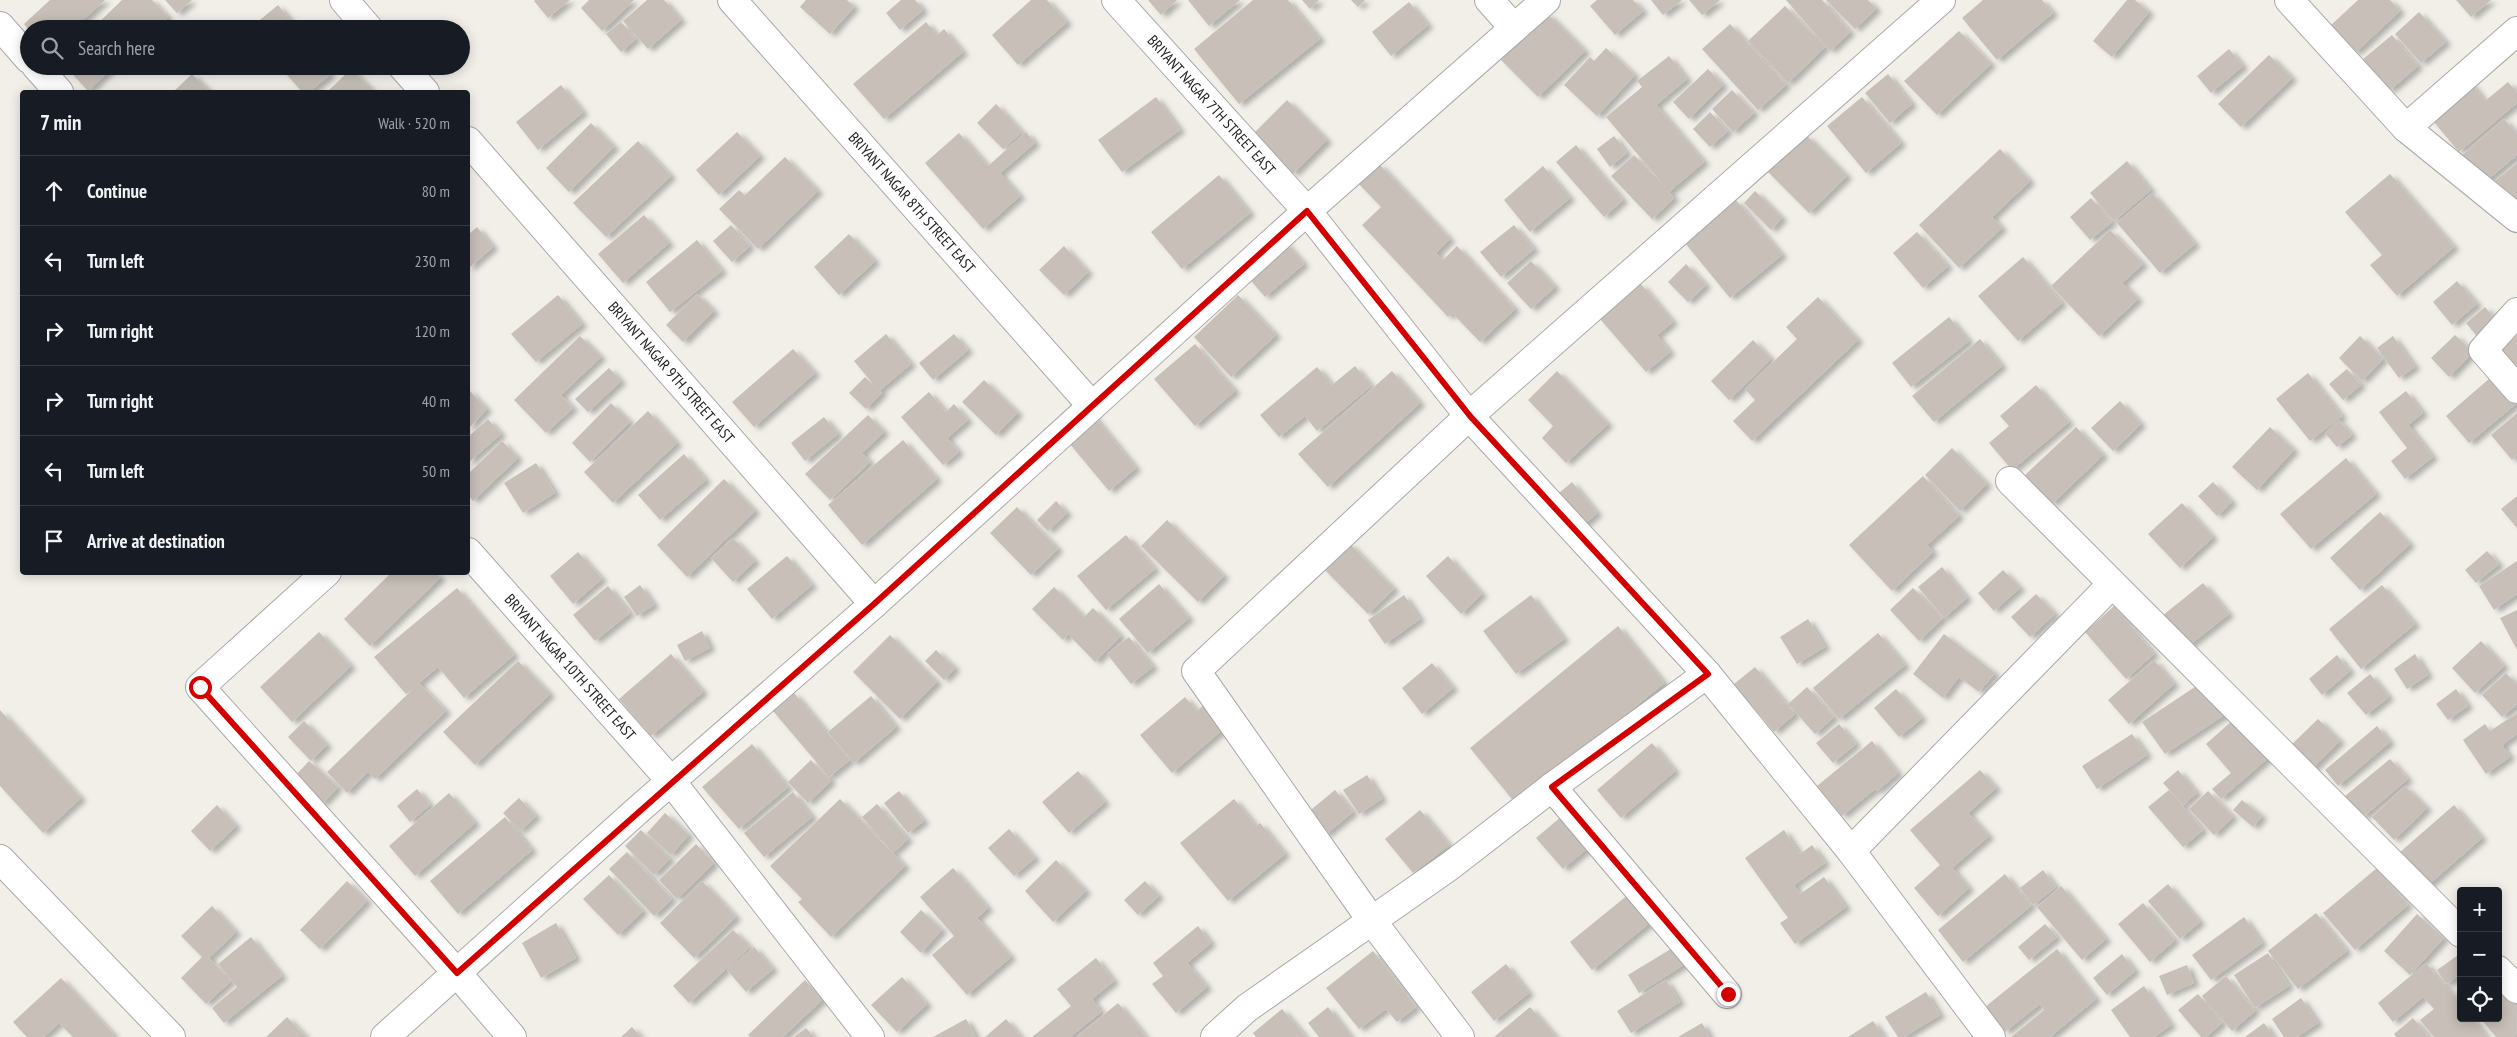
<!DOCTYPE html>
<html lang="en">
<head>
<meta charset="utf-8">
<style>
  :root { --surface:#171b24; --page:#242831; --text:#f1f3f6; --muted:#9ea1a6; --line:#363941 }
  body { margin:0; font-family:"PT Sans Narrow",sans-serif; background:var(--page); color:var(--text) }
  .controls { position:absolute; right:15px; bottom:15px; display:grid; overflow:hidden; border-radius:5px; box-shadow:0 2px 12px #0003 }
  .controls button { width:45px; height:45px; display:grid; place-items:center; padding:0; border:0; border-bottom:1px solid var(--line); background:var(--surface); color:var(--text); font:25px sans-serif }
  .stop { position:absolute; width:15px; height:15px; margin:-11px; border:4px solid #d40000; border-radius:50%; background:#fff }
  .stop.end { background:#d40000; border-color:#fff; box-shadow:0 1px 5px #0008 }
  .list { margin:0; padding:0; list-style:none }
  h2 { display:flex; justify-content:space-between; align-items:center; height:65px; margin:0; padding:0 20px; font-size:21px }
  h2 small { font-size:16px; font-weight:400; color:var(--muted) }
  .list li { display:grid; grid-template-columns:32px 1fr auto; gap:15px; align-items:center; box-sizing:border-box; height:70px; padding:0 20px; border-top:1px solid var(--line) }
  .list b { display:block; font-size:19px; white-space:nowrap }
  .list em { font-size:16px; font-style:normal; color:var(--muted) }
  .icon { flex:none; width:28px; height:28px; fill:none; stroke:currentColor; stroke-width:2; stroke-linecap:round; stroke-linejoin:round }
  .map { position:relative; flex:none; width:2517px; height:1037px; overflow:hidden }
  .search { position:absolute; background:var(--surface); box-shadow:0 2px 12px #0003; left:20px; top:20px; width:450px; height:55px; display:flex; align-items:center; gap:12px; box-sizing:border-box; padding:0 18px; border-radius:28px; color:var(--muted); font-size:19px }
  .panel { position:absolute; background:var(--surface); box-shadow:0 2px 12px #0003; left:20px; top:90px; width:450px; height:485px; border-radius:5px }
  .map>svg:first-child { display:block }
</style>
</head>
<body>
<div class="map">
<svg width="2517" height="1037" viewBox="0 0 2517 1037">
  <defs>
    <filter id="shadow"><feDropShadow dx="5.5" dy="3" stdDeviation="2.5" flood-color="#0004"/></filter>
  </defs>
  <rect width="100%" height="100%" fill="#f2efe9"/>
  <path fill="#c7bfb8" filter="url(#shadow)" d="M50,0H105L73,29H28L24,24Z
    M122,0H152L168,17L155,29H92Z
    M165,0H192L177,13Z
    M535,0H570L548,18L534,1Z
    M589,0H634L602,31L581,8Z
    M647,0H664L681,20L648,49L623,21Z
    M806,0H847L854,7L830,34L800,7Z
    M901,0H915L923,10L900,30L886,13Z
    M1031,0H1047L1067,22L1018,65L992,35Z
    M1148,0H1177L1161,15Z
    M1188,0H1240L1209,26Z
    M1253,0H1288L1320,39L1239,104L1194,49Z
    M1302,0H1319L1310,9Z
    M1351,0H1365L1358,7Z
    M1597,0H1633L1643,11L1615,35L1590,6Z
    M1651,0H1682L1663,15Z
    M1689,0H1720L1702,15Z
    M1786,0H1822L1850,32L1830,51Z
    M1826,0H1868L1876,9L1855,29Z
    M1983,0H2042L2053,13L1997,60L1962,18Z
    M2127,0H2135L2149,12L2112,57L2093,41Z
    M2358,0H2390L2400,11L2355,53L2330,26Z
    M2456,0H2491L2471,17Z
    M1409,2L1428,25L1391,56L1372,32Z
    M278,5L297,29H249Z
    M1785,6L1825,47L1788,83L1748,41Z
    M2419,12L2446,42L2421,63L2395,34Z
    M1547,13L1585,51L1538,97L1501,60Z
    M621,22L636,39L621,52L606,34Z
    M926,22L937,35L944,29L963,52L884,119L853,84Z
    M1730,24L1786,85L1758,110L1702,49Z
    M1959,31L1991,64L1937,115L1904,81Z
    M2392,35L2418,66L2389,91L2363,59Z
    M1606,48L1635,75L1597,116L1564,85L1590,57L1594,61Z
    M2229,49L2243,66L2211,93L2197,76Z
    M2269,55L2292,78L2241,127L2218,104Z
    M1669,56L1687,79L1656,105L1704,162L1669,192L1674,198L1652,219L1611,176L1634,155L1667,189L1606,117L1642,87L1637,81Z
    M65,66H114L88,91Z
    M285,66H323L330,75L309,92H302L282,69Z
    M351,69L374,92H327Z
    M1708,69L1723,85L1689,119L1673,102Z
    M192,74L210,92H173Z
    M1888,74L1912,104L1890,123L1865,93Z
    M2470,82L2485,101L2508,82L2517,93V103L2459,152L2429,116Z
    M561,85L583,112L538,150L516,122Z
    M1732,90L1754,113L1733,132L1712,109Z
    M1156,97L1180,130L1122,172L1098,140Z
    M1862,97L1901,143L1866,173L1827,126Z
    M1287,100L1327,140L1293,174L1254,133Z
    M996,104L1022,132L1003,149L977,123Z
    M1710,112L1728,131L1710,147L1693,129Z
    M2504,119L2517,134V155L2485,182L2462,155Z
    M591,123L614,147L569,192L546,168Z
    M737,132L760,156L719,195L696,170Z
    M1026,132L1035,143L1000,173L1020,196L983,229L925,163L959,133L988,166Z
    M1806,135L1847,176L1809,213L1768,172Z
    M1614,136L1627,153L1610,167L1597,149Z
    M638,141L671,176L606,237L573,203Z
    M1576,145L1623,200L1604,217L1556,162Z
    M2000,149L2030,181L1992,217L2002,228L1959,268L1919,225Z
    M785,157L818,191L758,249L719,209L739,190L745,195Z
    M2127,161L2151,190L2114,221L2090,193Z
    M2517,163V209L2490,185Z
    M1379,164L1450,239L1436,253L1443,260L1457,246L1515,309L1480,342L1452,313L1448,317L1362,225L1381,207L1358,183Z
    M1543,166L1570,198L1530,232L1504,200Z
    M2390,174L2454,247L2397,296L2370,265L2382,255L2345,212Z
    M1219,175L1250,213L1182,269L1151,232Z
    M1755,191L1782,218L1771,230L1744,203Z
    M2152,193L2195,244L2160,273L2117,223Z
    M2091,198L2112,222L2090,240L2070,217Z
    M1736,200L1782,255L1730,298L1685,243Z
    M644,215L669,243L623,283L598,254Z
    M731,225L750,246L732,262L713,241Z
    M1514,225L1534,249L1501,277L1480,252Z
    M477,227L493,247L468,269V235Z
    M2110,230L2143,264L2122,283L2138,299L2099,336L2051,286Z
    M1917,232L1948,266L1923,288L1893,253Z
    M849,234L875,261L839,295L814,267Z
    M697,240L722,271L670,312L646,282Z
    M1285,242L1304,264L1265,297L1246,275Z
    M1064,246L1088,272L1064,295L1039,270Z
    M2023,257L2062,303L2018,341L1978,296Z
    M1531,261L1555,287L1531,309L1507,283Z
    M1686,264L1706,285L1688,302L1668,282Z
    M2457,281L2477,304L2452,325L2433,302Z
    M1641,284L1673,322L1657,335L1670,352L1646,372L1600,319Z
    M697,294L714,311L683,342L666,325Z
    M558,295L582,324L536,362L511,334Z
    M1238,295L1276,335L1231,377L1194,337Z
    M1818,297L1858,340L1752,441L1733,421L1755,400L1745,389L1797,339L1786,327Z
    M2485,307L2499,324L2480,340L2466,323Z
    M1949,317L1969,341L1911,387L1892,363Z
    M886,334L911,364L879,391L854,361Z
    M954,334L968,350L933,380L919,363Z
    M2455,335L2473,352L2449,377L2431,358Z
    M2517,335V365L2509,372L2494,356Z
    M580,336L601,357L561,395L573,408L546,433L514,400Z
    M2360,336L2383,359L2362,381L2339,358Z
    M2393,336L2415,367L2399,378L2377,348Z
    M1980,339L2002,366L1934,422L1912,396Z
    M1753,340L1771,359L1729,400L1711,381Z
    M1195,344L1235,391L1195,426L1154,379Z
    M793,349L815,373L754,427L732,402Z
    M1355,366L1371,386L1317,431L1305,416L1279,437L1260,415L1317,367L1332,385Z
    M609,368L621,381L588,412L575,399Z
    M2347,369L2361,385L2343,400L2329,384Z
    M1392,371L1420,403L1328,487L1298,454Z
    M1557,371L1608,424L1566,463L1542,438L1553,426L1528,400Z
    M2497,372L2517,395V403L2469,443L2446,416Z
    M2308,373L2342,416L2310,441L2276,399Z
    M865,377L882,393L866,409L849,393Z
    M984,380L1018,413L996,435L962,402Z
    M2036,385L2069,422L2012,470L1989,443L2009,426L2000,416Z
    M468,389L487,409L468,429Z
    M2406,391L2423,413L2408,425L2433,457L2405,479L2391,461L2407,448L2379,412Z
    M929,392L946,412L954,404L968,420L947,438L959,452L943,465L901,417Z
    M2120,401L2141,424L2113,451L2091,428Z
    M611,403L630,422L590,462L572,443Z
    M648,411L677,443L613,503L584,472Z
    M2517,413V455L2512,460L2491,435Z
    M1092,414L1136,468L1109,491L1064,437Z
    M868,415L884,432L862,453L870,462L830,500L805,474Z
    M824,417L838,434L805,461L791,443Z
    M488,419L501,434L468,463V437Z
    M2339,420L2352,435L2337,447L2325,433Z
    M2076,427L2103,455L2052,504L2025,475Z
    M2270,427L2294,450L2257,490L2232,467Z
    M903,440L937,479L862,545L828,505Z
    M502,441L518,458L473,501L468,495V474Z
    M1952,448L1987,484L1960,511L1925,475Z
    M684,454L706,480L660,520L638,495Z
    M2346,458L2376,494L2311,549L2280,514Z
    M536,463L555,493L523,513L504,483Z
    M1923,476L1959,516L1927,545L1933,552L1892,591L1849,545Z
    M724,479L755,511L687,577L657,545Z
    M1572,482L1597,513L1578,530L1552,499Z
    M2213,482L2232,502L2217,516L2198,496Z
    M2517,496V528L2501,509Z
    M1056,501L1067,513L1048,531L1037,520Z
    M2182,503L2213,537L2180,568L2148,534Z
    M1017,507L1058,549L1031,575L990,533Z
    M2380,512L2410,544L2360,590L2330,558Z
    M1167,520L1224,576L1198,602L1141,546Z
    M1126,535L1155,569L1106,610L1077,576Z
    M733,538L755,561L733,582L711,558Z
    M1349,543L1394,589L1368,614L1323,568Z
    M2487,551L2499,564L2476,583L2465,570Z
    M578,552L602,579L573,604L550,576Z
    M787,556L812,585L772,619L747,589Z
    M1448,556L1482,594L1461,614L1426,576Z
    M2517,561V594L2494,610L2479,586Z
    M1942,567L1967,598L1944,618L1918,587Z
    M2003,570L2020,588L1994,611L1978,593Z
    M392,572H435L440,578L370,646L344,619Z
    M2203,583L2229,614L2187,647L2162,616Z
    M1159,584L1189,618L1148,653L1119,619Z
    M640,585L654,605L637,616L624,597Z
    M2382,585L2415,624L2361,669L2329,629Z
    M608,586L630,613L595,641L573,615Z
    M1054,587L1084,617L1093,608L1121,636L1095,662L1068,634L1063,640L1032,609Z
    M457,588L514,655L464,698L438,667L419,683L446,711L375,779L368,772L347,793L327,772L415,687L406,694L374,657Z
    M1913,588L1943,618L1919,641L1890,610Z
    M2036,594L2055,614L2030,637L2011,617Z
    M1404,595L1420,619L1385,644L1368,620Z
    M1531,595L1564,639L1516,674L1483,631Z
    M2114,606L2154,654L2126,679L2085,632Z
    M2517,610V650L2500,618Z
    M1808,619L1825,647L1797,664L1780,637Z
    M1618,626L1664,683L1516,804L1470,748Z
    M702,631L710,648L685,661L677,645Z
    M319,632L351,666L292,722L260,687Z
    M1878,633L1905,665L1839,719L1813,688Z
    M1944,634L1995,673L1979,692L1959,677L1943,698L1913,674Z
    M890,635L937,682L900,719L853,672Z
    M1129,637L1153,667L1131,684L1107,654Z
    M2481,641L2504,666L2475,693L2452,668Z
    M936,650L955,668L944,680L925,661Z
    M671,654L703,692L651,736L619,699Z
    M2415,654L2428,675L2407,689L2394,669Z
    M2337,655L2350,671L2322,695L2309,679Z
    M2154,660L2174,684L2129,724L2108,700Z
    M518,661L550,694L475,765L443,732Z
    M1432,663L1453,688L1422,714L1402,688Z
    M1755,667L1795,714L1774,732L1734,684Z
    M2506,673L2517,685V704L2502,717L2482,695Z
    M2370,674L2389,697L2366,715L2347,693Z
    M2204,681L2226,714L2165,754L2142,722Z
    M1807,687L1834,717L1815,734L1788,704Z
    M1896,689L1922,718L1899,737L1874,708Z
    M2456,689L2468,706L2448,720L2436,704Z
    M794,693L850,760L829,777L773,711Z
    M871,696L896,727L854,763L828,732Z
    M1185,697L1197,711L1208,701L1228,725L1172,773L1140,735Z
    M0,710L81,798L43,833L0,786Z
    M2517,713V734L2502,745L2510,757L2486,774L2463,740L2485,724L2490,731Z
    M2234,719L2268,758L2221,799L2212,789L2231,773L2206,744Z
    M2318,719L2340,741L2312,769L2289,747Z
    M304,721L327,745L311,761L288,737Z
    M1839,724L1856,744L1833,763L1816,743Z
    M2377,726L2390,742L2338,786L2325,770Z
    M2132,734L2147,755L2097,789L2082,766Z
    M1872,741L1898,773L1877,791L1875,789L1842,816L1817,786Z
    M1652,743L1675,771L1621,818L1597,790Z
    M752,744L788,787L739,829L702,787Z
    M2390,759L2408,779L2363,817L2345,796Z
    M811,760L831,781L808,803L788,782Z
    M309,761L338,787L322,804L294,777Z
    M1980,770L1996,788L1968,813L1989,836L1952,868L1969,888L1938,916L1914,888L1940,865L1910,830Z
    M2178,770L2197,793L2183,805L2163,783Z
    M1078,771L1105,802L1069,833L1042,802Z
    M1367,775L1382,799L1359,814L1343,790Z
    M2405,786L2427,808L2394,840L2372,817Z
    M417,789L430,805L410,822L397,806Z
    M1335,790L1353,812L1325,835L1307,813Z
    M2169,790L2203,830L2183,847L2148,807Z
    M899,791L924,821L908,833L884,803Z
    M2208,791L2233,817L2214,835L2189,809Z
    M793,792L812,817L764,857L744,833Z
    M449,793L475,823L415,876L389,846Z
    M519,798L536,816L520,831L503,813Z
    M840,799L905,866L831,937L798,902L802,899L770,866Z
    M1234,799L1256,826L1260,823L1285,854L1228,901L1180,843Z
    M2242,800L2262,816L2253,827L2233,810Z
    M877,804L908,839L893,853L862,817Z
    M217,805L236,826L210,851L191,831Z
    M2454,805L2482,838L2427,886L2399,853Z
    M1420,810L1449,845L1413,873L1385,839Z
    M665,813L689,835L671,855L647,833Z
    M1562,816L1589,847L1563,869L1536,838Z
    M505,817L532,850L458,914L430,881Z
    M1009,829L1035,858L1014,876L988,848Z
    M641,830L670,859L654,875L625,846Z
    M1784,830L1800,854L1812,845L1825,863L1794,885L1800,894L1824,877L1846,907L1795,944L1780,923L1788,918L1745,858Z
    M696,844L714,863L677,899L659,880Z
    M627,852L672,899L654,916L609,869Z
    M1056,860L1086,891L1053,922L1025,891Z
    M953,868L988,908L977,918L1011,957L967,995L932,955L954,936L920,897Z
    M2377,868L2408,905L2355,950L2323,913Z
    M2043,870L2056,887L2033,905L2020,888Z
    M2005,874L2031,906L1963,962L1938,930Z
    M609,875L643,911L618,935L583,899Z
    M347,881L367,901L320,949L300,930Z
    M702,881L736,917L694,958L660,923Z
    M1145,881L1159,896L1138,915L1124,900Z
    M2168,884L2200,922L2180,939L2148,901Z
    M2061,886L2106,939L2082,960L2037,907Z
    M1629,894L1652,921L1592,970L1570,942Z
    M2143,903L2175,940L2150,962L2118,924Z
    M212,906L236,932L209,958L231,981L206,1004L181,978L202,957L181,936Z
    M921,910L942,930L921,953L900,932Z
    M2316,913L2347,951L2298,989L2268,951Z
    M2417,914L2444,938L2410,975L2384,951Z
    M2244,917L2262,943L2211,980L2192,955Z
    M556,923L576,958L541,978L522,943Z
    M2045,924L2057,937L2029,960L2018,947Z
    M1198,926L1211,943L1187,963L1207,987L1176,1013L1152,984L1163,976L1153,963Z
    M733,930L750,947L689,1003L673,986Z
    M251,937L282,976L224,1023L212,1008L237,987L218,964Z
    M754,947L773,969L746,992L727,970Z
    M1674,947L1685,964L1639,993L1628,975Z
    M2057,949L2096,999L2050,1037H2011L2044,1010L2040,1004L2005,1032L1985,1007Z
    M1373,951L1416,1007L1397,1022L1386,1009L1359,1029L1326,988Z
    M2268,953L2289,986L2255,1008L2234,975Z
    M2461,953V974L2446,984L2437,970Z
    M2122,954L2135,971L2107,995L2093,978Z
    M1096,958L1114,981L1092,999L1101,1012L1070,1037H1032L1071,1006L1057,989Z
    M2426,963L2461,1005V1018H2472L2487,1037H2434L2420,1020L2434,1009L2423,997L2393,1022L2378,1003Z
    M1506,964L1529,993L1494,1021L1471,992Z
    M2187,965L2194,983L2167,995L2159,976Z
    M2226,976L2255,1011L2232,1031L2202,996Z
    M902,977L927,1004L897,1032L871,1005Z
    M61,978L114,1035L112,1037H73L59,1023L44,1037H27L13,1022Z
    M805,980L823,999L783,1037H750L748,1035Z
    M1666,980L1680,1002L1631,1033L1617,1011Z
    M2144,986L2171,1025L2154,1037H2130L2111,1010Z
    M2498,988L2517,1001L2516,1037H2496L2480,1018H2498Z
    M1926,992L1940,1015L1904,1037H1898L1885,1017Z
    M2198,994L2222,1023L2206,1037H2201L2178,1010Z
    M2301,998L2318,1023L2297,1037H2284L2272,1019Z
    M1118,1003L1146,1037H1077Z
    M1328,1007L1351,1037H1319L1308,1023Z
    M1530,1007L1556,1037H1494Z
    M1282,1009L1306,1037H1256L1253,1033Z
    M287,1017L306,1037H266Z
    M2413,1018L2429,1037H2396L2394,1034Z
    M966,1019L976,1037H933Z
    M1006,1019L1021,1037H985Z
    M1873,1021L1884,1037H1848Z
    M1702,1023L1710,1037H1678Z
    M2264,1023L2274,1037H2245Z
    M632,1027L641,1037H621Z
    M806,1028L814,1037H794Z"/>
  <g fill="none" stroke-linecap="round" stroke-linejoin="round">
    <g stroke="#a9a9a9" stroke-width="30">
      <g id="minor">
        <path d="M344,0L369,29"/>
        <path id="s1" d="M732,0L1092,406"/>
        <path id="s2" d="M1116,0L1307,211L1469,416L1707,674L1851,851L1991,1037"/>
        <path d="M1489,0L1514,28"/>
        <path d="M2289,0L2406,128L2517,218"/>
        <path d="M0,26L29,59"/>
        <path d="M36,66L59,92"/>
        <path d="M402,66L425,92"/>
        <path d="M2406,128L2517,31"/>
        <path id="s3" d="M468,141L874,604"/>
        <path d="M2517,312L2483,350L2517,389"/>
        <path d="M2010,481L2461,933"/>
        <path id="s4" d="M468,552L671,781L870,1037"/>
        <path d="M327,572L200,687L457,973L512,1037"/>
        <path d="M1552,787L1727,994"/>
        <path d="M1851,851L2112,584"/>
        <path d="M0,859L171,1037"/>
        <path d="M2498,970L2517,989"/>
        <path d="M385,1037L639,809L874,604L1307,211L1546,0"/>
        <path d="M1215,1037L1247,1008L1450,866L1552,787L1707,674"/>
        <path d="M1460,1037L1372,921L1196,671L1469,416L1941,0"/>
      </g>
    </g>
    <use href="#minor" stroke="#fff" stroke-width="28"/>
  </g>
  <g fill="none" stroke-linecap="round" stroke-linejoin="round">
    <path stroke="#d40000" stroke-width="6" d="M200,687L457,973L874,604L1307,211L1470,416L1708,674L1552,787L1728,994"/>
  </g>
  <g text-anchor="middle" stroke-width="4" stroke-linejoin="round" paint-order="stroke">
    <g font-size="15" fill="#222" stroke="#fff">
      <text dy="5" stroke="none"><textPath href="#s2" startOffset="142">BRIYANT NAGAR 7TH STREET EAST</textPath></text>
      <text dy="5" stroke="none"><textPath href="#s1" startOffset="271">BRIYANT NAGAR 8TH STREET EAST</textPath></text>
      <text dy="5" stroke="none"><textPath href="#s3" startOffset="308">BRIYANT NAGAR 9TH STREET EAST</textPath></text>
      <text dy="5" stroke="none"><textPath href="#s4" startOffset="154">BRIYANT NAGAR 10TH STREET EAST</textPath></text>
    </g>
  </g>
</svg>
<div class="controls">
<button>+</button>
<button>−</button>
<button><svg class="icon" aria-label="locate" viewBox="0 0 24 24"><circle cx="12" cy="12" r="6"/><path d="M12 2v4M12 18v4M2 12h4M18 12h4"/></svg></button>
</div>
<div class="stop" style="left:200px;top:687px"></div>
<div class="stop end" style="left:1728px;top:994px"></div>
<div class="search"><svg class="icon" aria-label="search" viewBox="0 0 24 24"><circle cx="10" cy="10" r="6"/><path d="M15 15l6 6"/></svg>Search here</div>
<section class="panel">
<h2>7 min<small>Walk · 520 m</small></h2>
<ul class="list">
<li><svg class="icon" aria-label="ahead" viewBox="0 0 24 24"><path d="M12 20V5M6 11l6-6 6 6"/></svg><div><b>Continue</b></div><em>80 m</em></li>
<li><svg class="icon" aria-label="left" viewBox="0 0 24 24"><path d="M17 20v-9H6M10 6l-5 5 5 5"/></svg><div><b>Turn left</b></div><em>230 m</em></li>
<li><svg class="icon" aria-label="right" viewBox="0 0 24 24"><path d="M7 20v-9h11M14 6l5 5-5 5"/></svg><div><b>Turn right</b></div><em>120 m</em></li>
<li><svg class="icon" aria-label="right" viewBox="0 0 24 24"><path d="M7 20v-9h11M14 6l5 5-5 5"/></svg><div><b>Turn right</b></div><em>40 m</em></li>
<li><svg class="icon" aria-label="left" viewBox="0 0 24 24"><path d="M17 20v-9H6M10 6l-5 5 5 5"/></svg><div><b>Turn left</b></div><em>50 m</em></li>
<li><svg class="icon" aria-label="arrive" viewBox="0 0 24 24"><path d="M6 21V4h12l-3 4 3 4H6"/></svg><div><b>Arrive at destination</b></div></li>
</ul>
</section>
</div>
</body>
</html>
